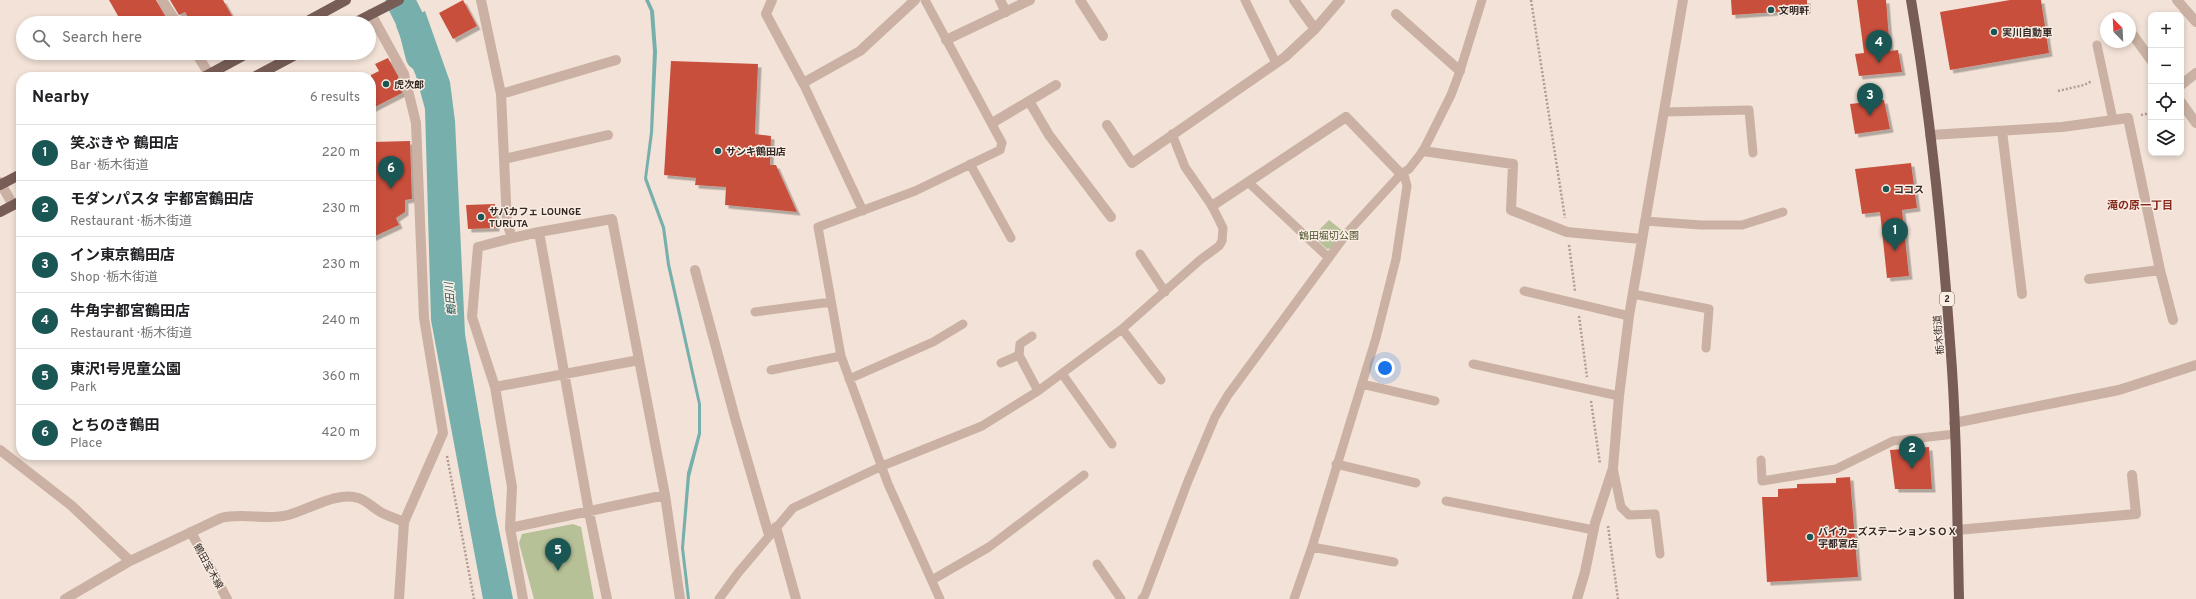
<!DOCTYPE html>
<html lang="en">
<head>
<meta charset="utf-8">
<style>
  :root { --surface:#fff; --page:#f2f2f2; --text:#202124; --muted:#757577; --line:#e0e0e0; --accent:#1a5754 }
  body { margin:0; font-family:Overpass,"Noto Sans JP",sans-serif; background:var(--page); color:var(--text) }
  .controls { position:absolute; right:12px; top:12px; display:grid; overflow:hidden; border-radius:8px; box-shadow:0 2px 6px #0003 }
  .controls button { width:36px; height:36px; display:grid; place-items:center; padding:0; border:0; border-bottom:1px solid var(--line); background:var(--surface); color:var(--text); font:20px sans-serif }
  .compass { position:absolute; left:2100px; top:12px; width:36px; height:36px; border-radius:50%; background:var(--surface); box-shadow:0 2px 6px #0003; rotate:336deg }
  .you { position:absolute; left:1385px; top:368px; width:14px; height:14px; margin:-10px; border:3px solid #fff; border-radius:50%; background:#1a73e8; box-shadow:0 0 0 6px #1a73e833 }
  .badge { display:grid; place-items:center; width:26px; height:26px; border-radius:50%; background:var(--accent); color:#fff; font-size:13px; font-weight:700 }
  .pin { position:absolute; translate:-50% -33px; filter:drop-shadow(0 1px 2px #0008) }
  .pin::after { content:''; position:absolute; top:21px; width:14px; height:12px; background:inherit; clip-path:polygon(0 0,100% 0,50% 100%) }
  .list { margin:0; padding:0; list-style:none }
  h2 { display:flex; justify-content:space-between; align-items:center; height:52px; margin:0; padding:0 16px; font-size:17px }
  h2 small { font-size:13px; font-weight:400; color:var(--muted) }
  .list li { display:grid; grid-template-columns:26px 1fr auto; gap:12px; align-items:center; box-sizing:border-box; height:56px; padding:0 16px; border-top:1px solid var(--line) }
  .list b { display:block; font-size:15px; white-space:nowrap }
  .list p { margin:0; font-size:13px; white-space:nowrap; color:var(--muted) }
  .list em { font-size:13px; font-style:normal; color:var(--muted) }
  .icon { flex:none; width:22px; height:22px; fill:none; stroke:currentColor; stroke-width:2; stroke-linecap:round; stroke-linejoin:round }
  .map { position:relative; flex:none; width:2196px; height:599px; overflow:hidden }
  .search { position:absolute; background:var(--surface); box-shadow:0 2px 6px #0003; left:16px; top:16px; width:360px; height:44px; display:flex; align-items:center; gap:10px; box-sizing:border-box; padding:0 14px; border-radius:22px; color:var(--muted); font-size:15px }
  .panel { position:absolute; background:var(--surface); box-shadow:0 2px 6px #0003; left:16px; top:72px; width:360px; height:388px; border-radius:16px }
  .map>svg:first-child { display:block }
</style>
</head>
<body>
<div class="map">
<svg width="2196" height="599" viewBox="0 0 2196 599">
  <defs>
    <filter id="shadow"><feDropShadow dx="3.5" dy="3.5" stdDeviation="0" flood-color="#0004"/></filter>
  </defs>
  <rect width="100%" height="100%" fill="#f2e2d7"/>
  <path fill="#b7c197" d="M1329,220L1344,232L1333,248L1327,249L1313,236Z
    M573,524L581,527L594,599H534L519,543L522,534Z"/>
  <path fill="#76afab" d="M645,0H649L654,11L657,52L653,133L647,178L665,227L670,264L701,404V434L690,477L684,548L690,599H687L681,548L687,473L698,433V404L667,265L662,228L644,179L650,132L653,51L650,11Z
    M425,11L450,82L455,121L465,334L496,515L513,599H483L431,320L425,109L416,76L396,26Z"/>
  <g fill="none" stroke-linecap="round" stroke-linejoin="round">
    <path stroke="#76afab" stroke-width="29" d="M400,0L412,24L420,56"/>
  </g>
  <path fill="#c9503e" filter="url(#shadow)" d="M109,0H156L168,21L164,23H122Z
    M170,0H223L236,23H191L185,12L179,15Z
    M463,0L477,26L453,39L439,13Z
    M1731,0H1807V10L1732,15Z
    M1857,0H1886L1890,51L1898,50L1902,72L1859,76L1855,54L1864,53Z
    M2010,0H2041L2049,53L1950,70L1940,12Z
    M388,58L398,76L402,93L371,109V75L379,71L375,64Z
    M671,61L758,64L755,134L771,136L770,165H776L797,212L725,205L726,187L695,185L696,178L664,175Z
    M1884,100L1890,129L1855,134L1850,104Z
    M410,141L412,199L405,200V212L396,218L399,225L371,238L372,142Z
    M1911,163L1917,208L1902,210L1909,276L1887,278L1880,212L1862,214L1855,169Z
    M495,204L496,228L468,229L466,205Z
    M1929,447L1932,489H1895L1890,450Z
    M1850,477L1858,577L1767,582L1762,497H1778V489L1797,488V484L1836,483V478Z"/>
  <g fill="none" stroke-linecap="round" stroke-linejoin="round">
    <path stroke="#b59a8e" stroke-width="2.5" stroke-dasharray="2 2" stroke-linecap="butt" d="M1531,0L1565,218
      M2058,91L2084,85L2092,81
      M2141,115L2151,113
      M1569,245L1575,291
      M1579,316L1587,377
      M1591,401L1600,464
      M447,456L474,599
      M1608,526L1618,599"/>
    <path stroke="#cab1a3" stroke-width="9" d="M925,0L1002,143L1000,150L915,191L818,227L841,356L888,484L940,599
      M1245,0L1276,63
      M2097,45L2113,120
      M803,83L863,211
      M1665,112L1749,110L1753,153
      M970,164L1011,238
      M1248,182L1329,258
      M1645,221L1701,225H1742L1783,212
      M1140,254L1165,292
      M1524,291L1629,316
      M1633,294L1709,309L1706,348
      M755,312L831,302
      M1122,329L1161,380
      M1032,336L1020,344L1019,355L1038,391
      M1001,363L1019,355
      M1473,364L1619,396
      M771,370L841,356
      M1063,375L1112,444
      M849,379L933,342L963,324
      M1362,384L1435,401
      M1761,460L1762,481L1836,469L1893,441L1955,434
      M1336,464L1416,483
      M1613,468L1621,507L1629,515L1655,514L1660,554
      M1446,501L1594,530
      M1312,547L1394,562
      M1097,564L1121,599
      M932,580L989,547L1084,475
      M719,599L738,573L793,508L882,466L982,426L1038,391L1122,329L1200,260L1219,246L1222,241L1223,228L1212,206L1185,167L1172,134
      M1142,599L1145,595L1188,481L1215,417L1228,395L1347,233L1401,174L1409,169L1423,151L1451,95L1460,71L1482,0
      M1294,599L1312,547L1376,338L1396,259L1407,186L1405,178L1401,174"/>
    <path stroke="#cab1a3" stroke-width="10" d="M162,0L177,23
      M481,0L501,94L507,223L512,238L539,232L589,512L607,599
      M772,0L766,14L803,83L860,51L915,0
      M1000,0L1006,12
      M1080,0L1103,36
      M1294,0L1315,29
      M2177,0L2196,22
      M371,14L404,74L416,123L424,318L443,433L404,522L399,599
      M1396,14L1460,71
      M2133,35L2151,60
      M946,40L1030,0
      M196,53L211,77
      M2181,85L2196,73
      M501,94L616,60
      M1029,101L1049,135L1111,217
      M2181,102L2196,123
      M992,123L1056,85
      M1107,125L1132,163L1285,57L1315,29L1340,0
      M2002,131L2022,294
      M1930,135L2062,127L2128,118L2160,270L2089,279
      M1423,151L1513,164L1511,210L1567,232L1641,239
      M504,159L608,135
      M1212,206L1346,117L1401,174
      M539,232L612,219L665,495L680,599
      M512,238L478,247L472,317L495,387L512,487L510,528L523,599
      M695,270L735,418L769,535
      M2160,270L2173,320
      M495,387L639,360
      M1954,423L2119,390L2196,365
      M0,450L72,506L130,561L65,599
      M776,527L796,599
      M510,528L665,495
      M1957,530L2136,514L2132,475
      M130,561L221,518C243,512 266,521 288,515C308,510 337,491 358,498C366,500 372,507 379,511C386,516 396,518 404,522
      M1577,599L1585,572L1595,523L1613,468L1619,396L1629,316L1683,0"/>
    <path stroke="#cab1a3" stroke-width="10" d="M0,182L13,205
      M191,532L227,599"/>
    <path stroke="#775d56" stroke-width="10" d="M1911,0C1930,113 1942,228 1950,342C1957,428 1957,513 1959,599
      M304,23L346,0
      M354,23L399,0
      M204,77L248,53
      M254,77L299,53
      M0,185L21,174
      M0,212L21,201"/>
  </g>
  <g fill="#1a5754" stroke="#f9ede4" stroke-width="1.5">
    <circle cx="1771" cy="10" r="4"/>
    <circle cx="1994" cy="32" r="4"/>
    <circle cx="386" cy="84" r="4"/>
    <circle cx="718" cy="151" r="4"/>
    <circle cx="1886" cy="189" r="4"/>
    <circle cx="481" cy="217" r="4"/>
    <circle cx="1810" cy="537" r="4"/>
  </g>
  <g text-anchor="middle" stroke-width="3" stroke-linejoin="round" paint-order="stroke">
    <rect fill="#f9ede4" stroke="#6f645e" stroke-width="1" x="1940" y="292" width="14" height="14" rx="3"/>
    <g font-size="9" font-weight="bold" fill="#342925">
      <text x="1947" y="302">2</text>
    </g>
    <g font-size="10" font-weight="bold" fill="#342925" stroke="#f9ede4" text-anchor="start">
      <text x="1779" y="14">文明軒</text>
      <text x="2002" y="36">実川自動車</text>
      <text x="394" y="88">虎次郎</text>
      <text x="726" y="155">サンキ鶴田店</text>
      <text x="1894" y="193">ココス</text>
      <text x="489" y="215">サパカフェ LOUNGE<tspan x="489" dy="12">TURUTA</tspan></text>
      <text x="1818" y="535">バイカーズステーションＳＯＸ<tspan x="1818" dy="12">宇都宮店</tspan></text>
    </g>
    <g font-size="10" fill="#485329" stroke="#f9ede4">
      <text x="1329" y="239">鶴田堀切公園</text>
    </g>
    <g font-size="10" fill="#342925" stroke="#f9ede4">
      <text transform="translate(1938 335) rotate(-94)" y="4">栃木街道</text>
      <text transform="translate(209 566) rotate(61)" y="4">鶴田宝木線</text>
    </g>
    <g font-size="11" font-weight="bold" fill="#852a1d" stroke="#f9ede4">
      <text x="2140" y="209">滝の原一丁目</text>
    </g>
    <g font-size="11" font-style="italic" fill="#1a5754" stroke="#f9ede4">
      <text transform="translate(450 299) rotate(-96)" y="4">鶴田川</text>
    </g>
  </g>
</svg>
<div class="controls">
<button>+</button>
<button>−</button>
<button><svg class="icon" aria-label="locate" viewBox="0 0 24 24"><circle cx="12" cy="12" r="6"/><path d="M12 2v4M12 18v4M2 12h4M18 12h4"/></svg></button>
<button><svg class="icon" aria-label="layers" viewBox="0 0 24 24"><path d="M12 4l9 5-9 5-9-5zM3 14l9 5 9-5"/></svg></button>
</div>
<svg class="compass" viewBox="-18 -18 36 36"><path d="M0-13l5 13h-10z" fill="#e53935"/><path d="M0 13l5-13h-10z" fill="#757577"/></svg>
<div class="you"></div>
<div class="pin badge" style="left:1895px;top:251px">1</div>
<div class="pin badge" style="left:1912px;top:469px">2</div>
<div class="pin badge" style="left:1870px;top:116px">3</div>
<div class="pin badge" style="left:1879px;top:63px">4</div>
<div class="pin badge" style="left:558px;top:571px">5</div>
<div class="pin badge" style="left:391px;top:189px">6</div>
<div class="search"><svg class="icon" aria-label="search" viewBox="0 0 24 24"><circle cx="10" cy="10" r="6"/><path d="M15 15l6 6"/></svg>Search here</div>
<section class="panel">
<h2>Nearby<small>6 results</small></h2>
<ul class="list">
<li><span class="badge">1</span><div><b>笑ぶきや 鶴田店</b><p>Bar · 栃木街道</p></div><em>220 m</em></li>
<li><span class="badge">2</span><div><b>モダンパスタ 宇都宮鶴田店</b><p>Restaurant · 栃木街道</p></div><em>230 m</em></li>
<li><span class="badge">3</span><div><b>イン東京鶴田店</b><p>Shop · 栃木街道</p></div><em>230 m</em></li>
<li><span class="badge">4</span><div><b>牛角宇都宮鶴田店</b><p>Restaurant · 栃木街道</p></div><em>240 m</em></li>
<li><span class="badge">5</span><div><b>東沢1号児童公園</b><p>Park</p></div><em>360 m</em></li>
<li><span class="badge">6</span><div><b>とちのき鶴田</b><p>Place</p></div><em>420 m</em></li>
</ul>
</section>
</div>
</body>
</html>
